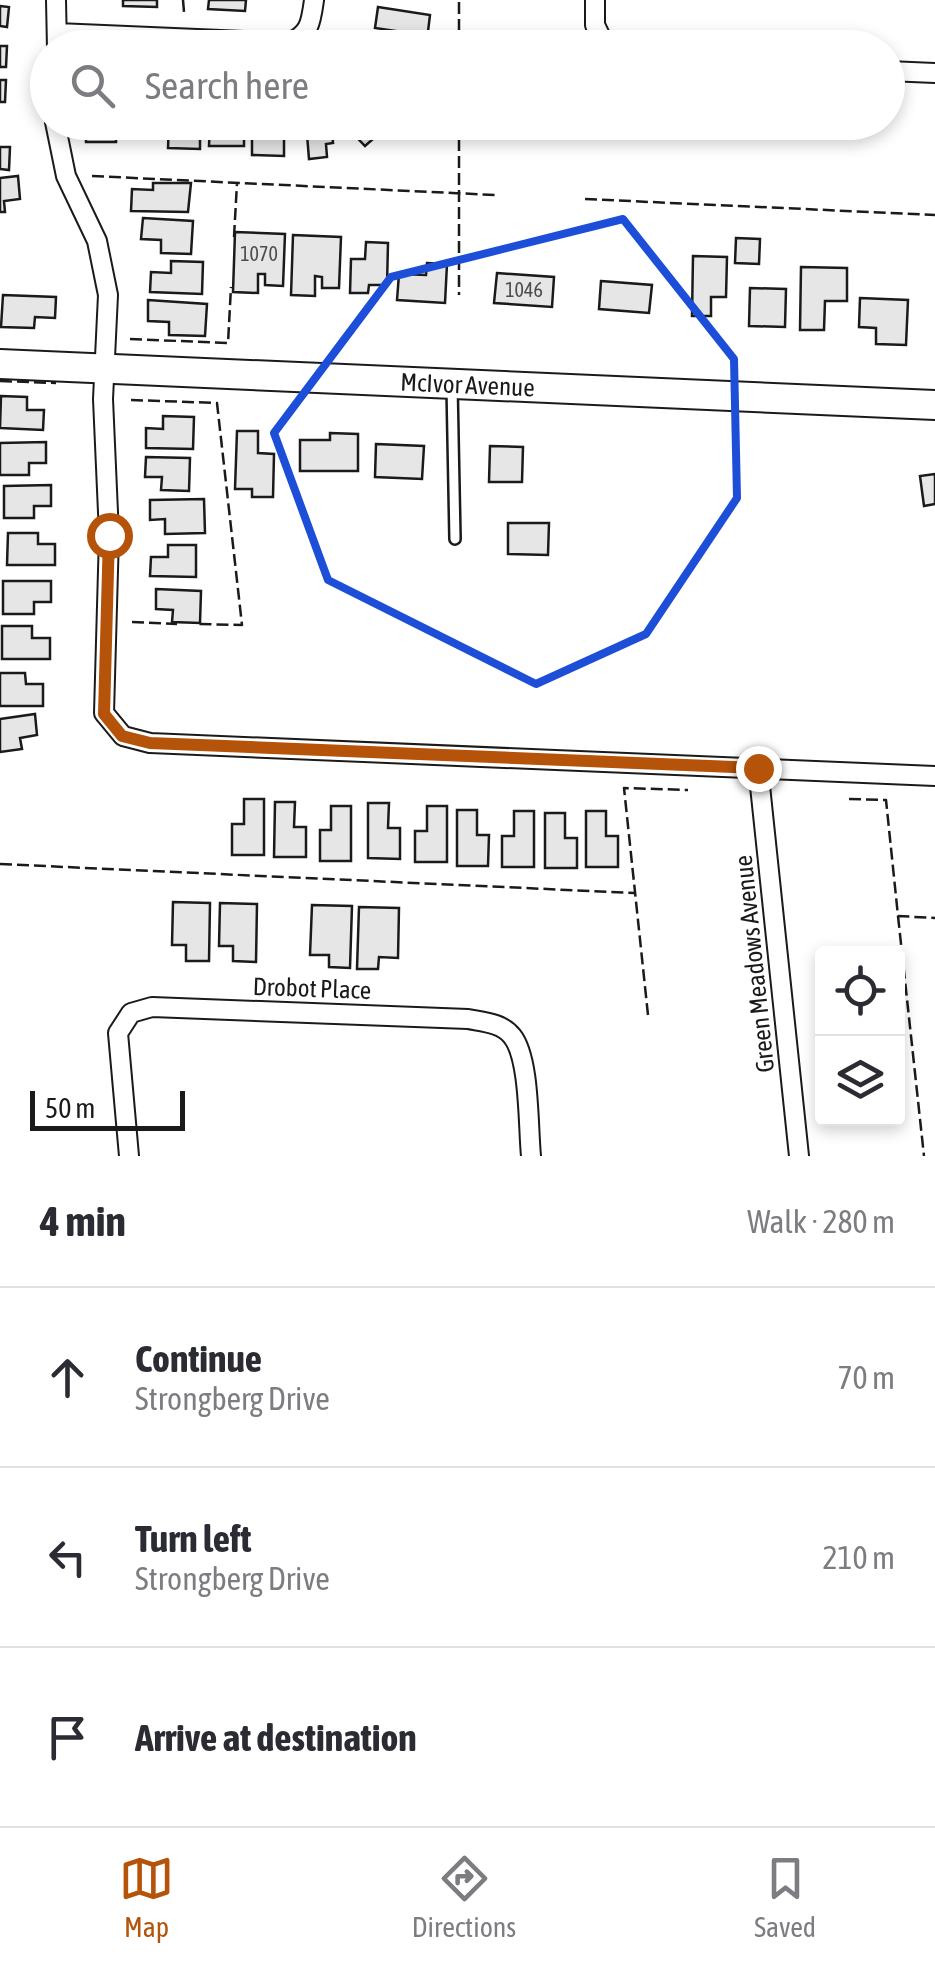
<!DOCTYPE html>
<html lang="en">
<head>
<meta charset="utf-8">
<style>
  :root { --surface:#fff; --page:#f7f7f7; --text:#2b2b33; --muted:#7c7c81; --line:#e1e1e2; --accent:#b45309 }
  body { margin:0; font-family:"Asap Condensed",sans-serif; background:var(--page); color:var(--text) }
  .controls { position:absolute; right:30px; bottom:30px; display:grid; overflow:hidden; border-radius:10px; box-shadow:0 5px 15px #0003 }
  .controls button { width:90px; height:90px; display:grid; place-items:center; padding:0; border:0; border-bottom:2px solid var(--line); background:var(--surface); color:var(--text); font:50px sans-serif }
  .scale { position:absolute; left:30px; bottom:25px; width:155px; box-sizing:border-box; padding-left:10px; border:5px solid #1a1a1a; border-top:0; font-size:28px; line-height:35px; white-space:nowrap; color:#1a1a1a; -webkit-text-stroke:8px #fff; paint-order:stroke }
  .stop { position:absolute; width:30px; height:30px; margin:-22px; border:8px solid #b45309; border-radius:50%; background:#fff }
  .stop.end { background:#b45309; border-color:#fff; box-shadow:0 2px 10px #0008 }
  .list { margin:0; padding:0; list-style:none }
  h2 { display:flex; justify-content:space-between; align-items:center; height:130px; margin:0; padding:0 40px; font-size:42px }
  h2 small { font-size:32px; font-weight:400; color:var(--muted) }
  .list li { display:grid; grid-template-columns:65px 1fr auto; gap:30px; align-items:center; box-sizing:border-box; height:180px; padding:0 40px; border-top:2px solid var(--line) }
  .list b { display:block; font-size:38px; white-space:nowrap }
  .list p { margin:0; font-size:32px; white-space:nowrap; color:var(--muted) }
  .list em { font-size:32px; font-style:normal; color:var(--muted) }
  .icon { flex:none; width:55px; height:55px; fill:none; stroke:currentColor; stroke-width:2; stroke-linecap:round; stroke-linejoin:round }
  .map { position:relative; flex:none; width:935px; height:1156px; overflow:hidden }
  .search { position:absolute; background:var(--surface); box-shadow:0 5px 15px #0003; left:30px; right:30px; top:30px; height:110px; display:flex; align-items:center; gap:25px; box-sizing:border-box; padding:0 35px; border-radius:55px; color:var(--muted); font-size:38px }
  .sheet { height:670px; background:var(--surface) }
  nav { display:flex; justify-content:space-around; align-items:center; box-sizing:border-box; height:140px; border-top:2px solid var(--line); background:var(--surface); font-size:28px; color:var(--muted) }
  nav a { display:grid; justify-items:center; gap:5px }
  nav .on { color:var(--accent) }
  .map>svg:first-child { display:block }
</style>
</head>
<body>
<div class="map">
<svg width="935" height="1156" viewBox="0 0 935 1156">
  <rect width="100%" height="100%" fill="#fff"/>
  <path fill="#e6e6e6" stroke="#1a1a1a" stroke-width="2.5" d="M123,0H157V7L123,6Z
    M209,0H246L245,11L208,9Z
    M0,6L9,7L7,27L0,26Z
    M378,7L430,15L426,48L395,44L396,31L375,28Z
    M0,46H7L6,67H0Z
    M0,80H6L5,102H0Z
    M86,122H116V142H86Z
    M124,122H157V137L125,138Z
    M169,122H200V149L168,148Z
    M210,122H244V146H209Z
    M284,122V156L252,155V123Z
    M306,122H331L333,143L326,144L327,157L309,159Z
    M342,122H389L390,124L365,146Z
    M497,122H547L538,134L527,126L518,138Z
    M0,147H10L9,170L0,169Z
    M18,176L20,199L4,201L5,212H0V178Z
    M153,183H191L188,212L131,211L132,189L153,190Z
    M143,218L193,221L191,254L161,253V240L141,239Z
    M235,232L285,234L283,286L265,285V274H258V293L233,292Z
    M293,235L341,237L339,288H322V277L315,276V296L291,295Z
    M736,238L760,239L759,264L735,263Z
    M366,242L388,243L387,285H369L368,293H350L351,259H365Z
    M693,256L727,257L726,297H711V316H692Z
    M171,261L203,262L202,294L150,292L151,272L171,273Z
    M427,263L447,264L445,303L397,300L399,274L426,275Z
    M801,267L847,268V301H825L824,330H800Z
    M497,273L554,277L552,307L494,303Z
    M601,281L652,285L649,313L599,309Z
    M750,288L786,289L785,327L749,326Z
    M3,295L56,297L55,318L35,317L34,328L1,327Z
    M860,298L908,300L906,345L876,344V328L859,327Z
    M148,300L207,304L205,336L169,335V322L148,321Z
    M1,396L27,397V410H44L43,430L0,428Z
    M163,416L194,417L193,449L146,448V428L163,429Z
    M237,431H258V453L274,454L273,497H252V489H235Z
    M330,433L358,434V471H300V440H330Z
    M46,442V463H29V475H0V443Z
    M376,444L424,446L422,479L375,477Z
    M490,446L523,447L522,482H489Z
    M146,457L190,458L189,491L161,490L162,477H145Z
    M935,474V504L924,506L920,476Z
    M51,485V506H34V518H4V486Z
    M204,499L205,533L165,534V519L150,520V500Z
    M508,523H549L548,555L508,554Z
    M8,533H38V544H55V565H7Z
    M168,545H196V577L150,576L151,557H168Z
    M3,581H51V602H34V614H3Z
    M156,589L201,591L200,623L172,622L173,610L156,609Z
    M2,626H32V638H50V659H2Z
    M0,673H25L26,684H43V706H0Z
    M35,714L37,735L20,738L22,749L0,752V719Z
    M244,799H264V855H232V824H244Z
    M275,802H295L294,827H306V857H274Z
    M368,803H389L388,828H400V859L368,858Z
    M331,806H351V861H320V830H331Z
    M427,806H447V862H415V831H427Z
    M457,810H477V835H489L488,866H457Z
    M514,811H534V867H502V836H514Z
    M586,811H606V836H618V867H586Z
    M545,813H565V838H577V868H545Z
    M173,902L210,903L209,961H186V945H172Z
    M220,903L257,904L256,962L233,961V946H219Z
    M312,905L352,906L350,968L329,967V955H310Z
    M359,907L399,908L398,958L379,957L378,969H357Z"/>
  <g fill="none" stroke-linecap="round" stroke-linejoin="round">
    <g stroke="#1a1a1a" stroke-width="14">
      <path id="lane" d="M452,386L455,539"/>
    </g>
    <g stroke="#1a1a1a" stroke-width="22">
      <path id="street" d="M56,0L57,48
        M595,0V25L606,48
        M57,33L289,43C310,34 311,22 314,0
        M888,71L935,73
        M55,122L66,176L97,241L108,295L103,399L109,535L104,713L123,736L150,743L935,776
        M758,767L799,1156
        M129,1156L118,1033L131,1013L152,1007L468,1019C483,1022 502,1023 512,1036C530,1058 528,1126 531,1156"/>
    </g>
    <g stroke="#1a1a1a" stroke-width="32">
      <g id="secondary">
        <path id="s1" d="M0,364L935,405"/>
      </g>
    </g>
    <use href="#lane" stroke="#fff" stroke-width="9"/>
    <use href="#street" stroke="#fff" stroke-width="18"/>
    <use href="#secondary" stroke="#fff" stroke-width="28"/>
    <path stroke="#1a1a1a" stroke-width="2.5" stroke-dasharray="12 5" stroke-linecap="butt" d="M183,0L184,12
      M459,48V0
      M459,122V295
      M92,176L495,195
      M585,199L935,215
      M234,237L237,183
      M130,339L228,343L231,287
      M0,381L56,383
      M131,400L217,403L242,625L197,624
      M132,622L177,624
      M849,799L886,800L898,916L935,918
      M0,864L634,893
      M898,916L924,1156
      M648,1015L624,788L688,790"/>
  </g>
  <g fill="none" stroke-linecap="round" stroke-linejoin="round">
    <path stroke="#b45309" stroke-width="12" d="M109,535L104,714L122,736L150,743L758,768"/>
  </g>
  <path fill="none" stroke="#1d4ed8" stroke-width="8" stroke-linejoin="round" d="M623,219L734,359L737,498L646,634L536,684L328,580L274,433L391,277Z"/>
  <g text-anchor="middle" stroke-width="8" stroke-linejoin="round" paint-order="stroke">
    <g font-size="20" fill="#4d4d4d">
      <text x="259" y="261">1070</text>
      <text x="524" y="297">1046</text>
    </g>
    <g font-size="25" fill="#1a1a1a" stroke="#fff">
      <text dy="9" stroke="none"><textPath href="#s1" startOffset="468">McIvor Avenue</textPath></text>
      <text transform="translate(754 964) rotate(-96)" y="9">Green Meadows Avenue</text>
      <text transform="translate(312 988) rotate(2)" y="9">Drobot Place</text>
    </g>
  </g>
</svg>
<div class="controls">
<button><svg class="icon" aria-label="locate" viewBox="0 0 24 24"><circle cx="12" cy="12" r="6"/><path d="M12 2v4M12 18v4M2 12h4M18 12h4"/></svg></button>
<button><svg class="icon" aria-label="layers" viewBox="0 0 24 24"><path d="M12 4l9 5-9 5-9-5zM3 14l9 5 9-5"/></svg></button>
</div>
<div class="scale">50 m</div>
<div class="stop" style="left:109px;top:535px"></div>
<div class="stop end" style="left:758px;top:768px"></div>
<div class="search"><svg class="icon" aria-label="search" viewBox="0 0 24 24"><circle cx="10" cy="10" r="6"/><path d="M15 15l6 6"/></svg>Search here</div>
</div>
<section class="sheet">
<h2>4 min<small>Walk · 280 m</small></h2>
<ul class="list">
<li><svg class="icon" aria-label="ahead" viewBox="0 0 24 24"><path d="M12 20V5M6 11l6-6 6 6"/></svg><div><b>Continue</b><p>Strongberg Drive</p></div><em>70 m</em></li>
<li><svg class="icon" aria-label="left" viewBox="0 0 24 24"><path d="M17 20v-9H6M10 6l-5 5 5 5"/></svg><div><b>Turn left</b><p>Strongberg Drive</p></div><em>210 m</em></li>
<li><svg class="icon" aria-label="arrive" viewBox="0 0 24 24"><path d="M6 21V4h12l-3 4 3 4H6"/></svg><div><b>Arrive at destination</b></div></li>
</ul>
</section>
<nav>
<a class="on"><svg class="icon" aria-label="map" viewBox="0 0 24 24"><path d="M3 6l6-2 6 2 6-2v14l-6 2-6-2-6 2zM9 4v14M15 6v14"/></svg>Map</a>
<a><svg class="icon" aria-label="directions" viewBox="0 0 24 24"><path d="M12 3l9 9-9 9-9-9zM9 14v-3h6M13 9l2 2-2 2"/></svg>Directions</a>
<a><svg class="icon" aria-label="saved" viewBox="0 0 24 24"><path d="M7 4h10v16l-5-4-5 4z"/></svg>Saved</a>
</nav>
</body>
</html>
